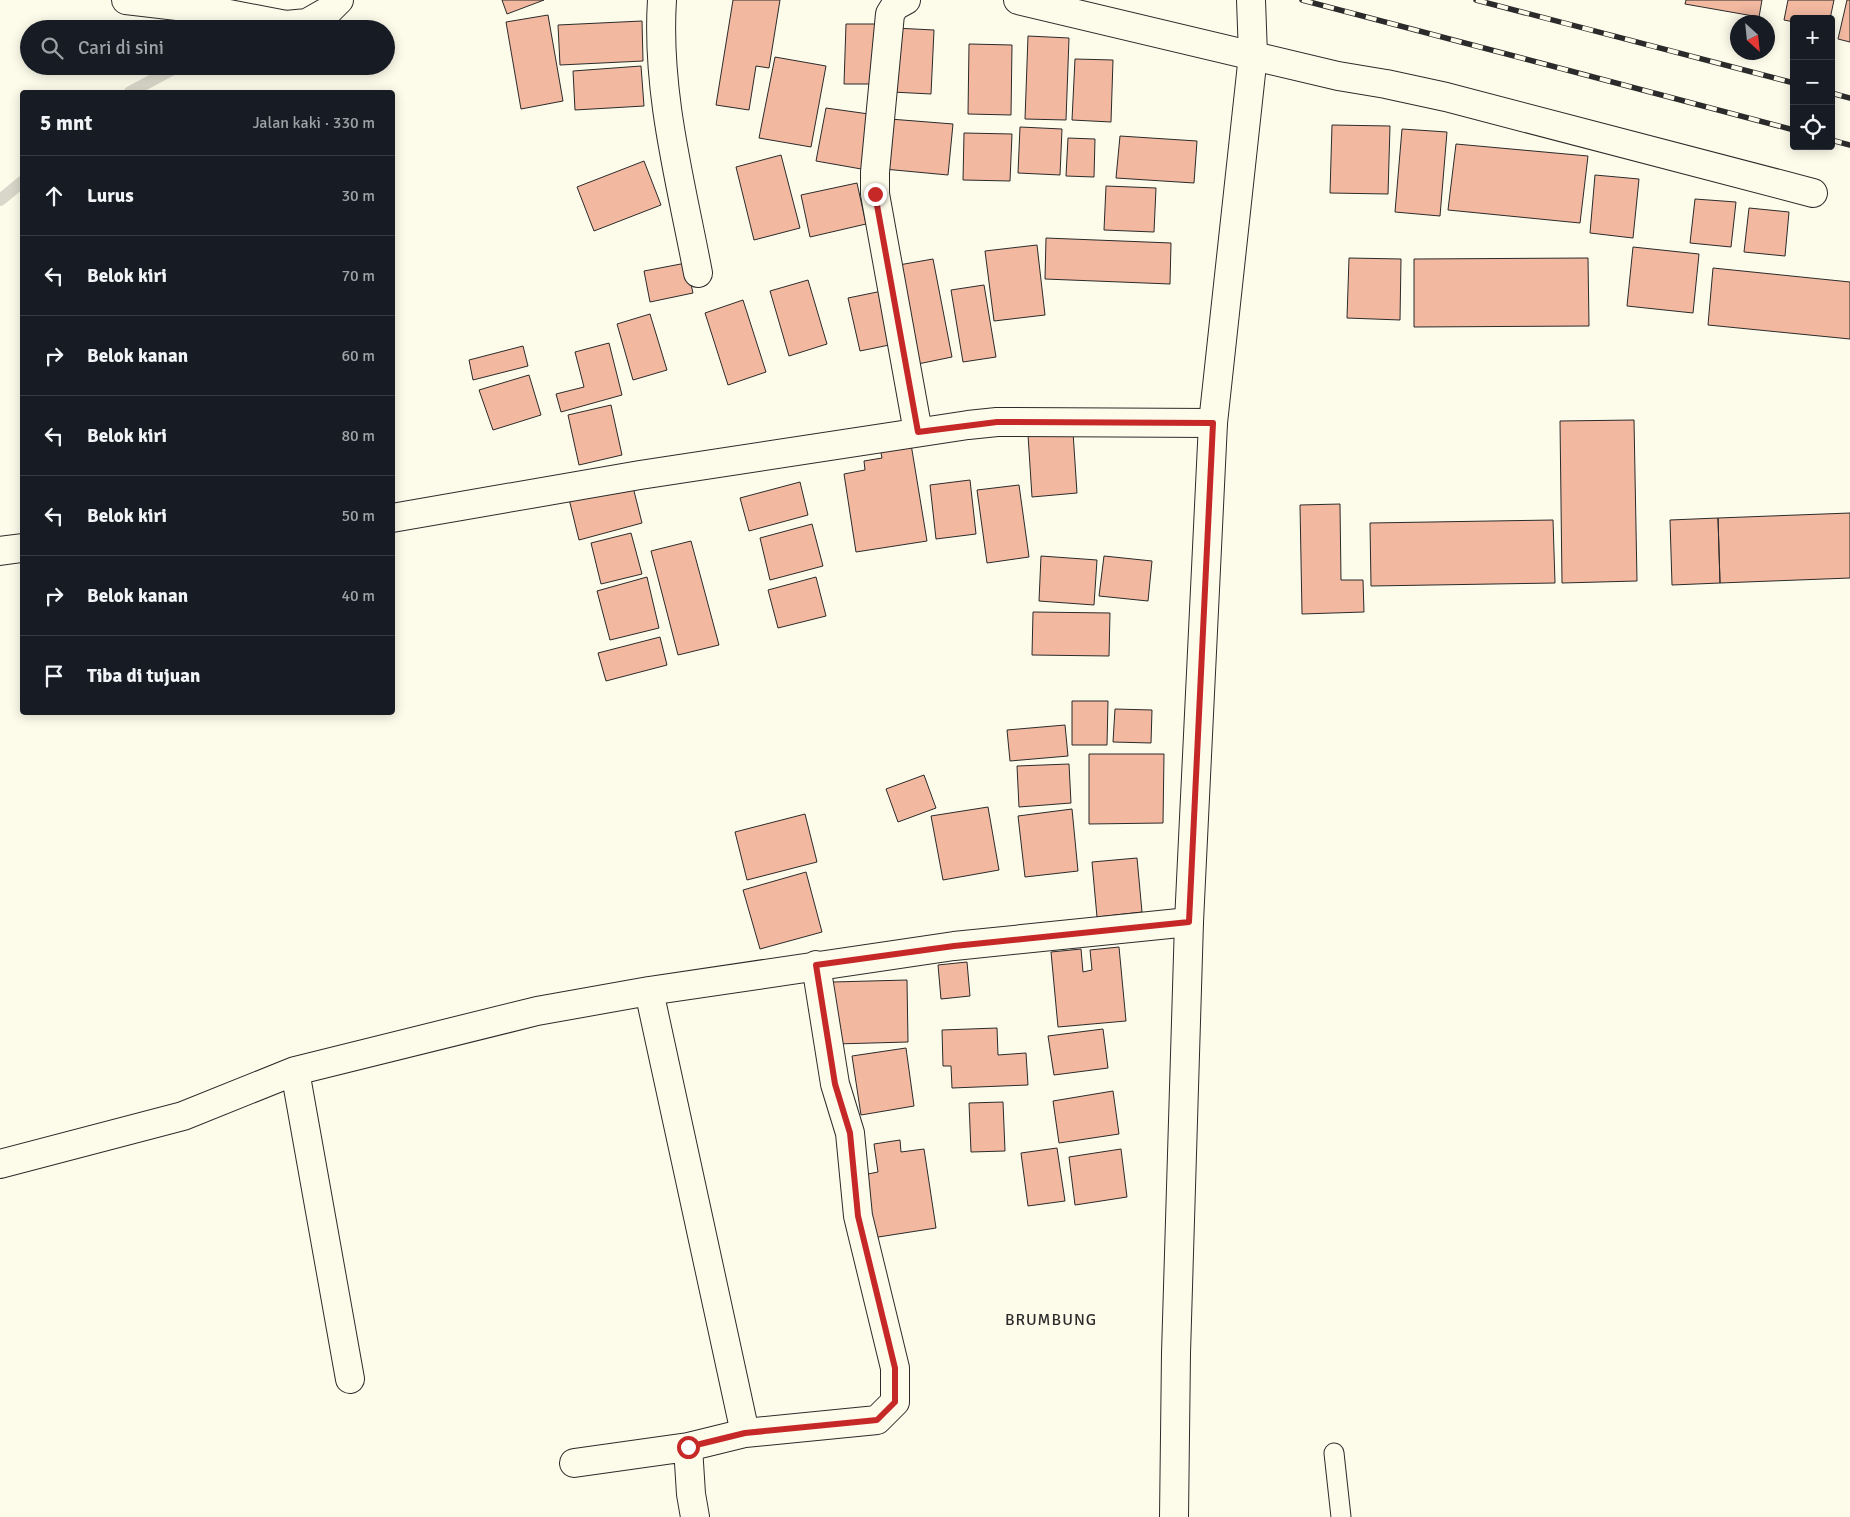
<!DOCTYPE html>
<html lang="id">
<head>
<meta charset="utf-8">
<style>
  :root { --surface:#171b24; --page:#20242c; --text:#f1f3f6; --muted:#9ea1a6; --line:#363941 }
  body { margin:0; font-family:Signika,sans-serif; background:var(--page); color:var(--text) }
  .controls { position:absolute; right:15px; top:15px; display:grid; overflow:hidden; border-radius:5px; box-shadow:0 2px 12px #0003 }
  .controls button { width:45px; height:45px; display:grid; place-items:center; padding:0; border:0; border-bottom:1px solid var(--line); background:var(--surface); color:var(--text); font:25px sans-serif }
  .compass { position:absolute; left:1730px; top:15px; width:45px; height:45px; border-radius:50%; background:var(--surface); box-shadow:0 2px 12px #0003; rotate:153deg }
  .stop { position:absolute; width:15px; height:15px; margin:-11px; border:4px solid #c62828; border-radius:50%; background:#fff }
  .stop.end { background:#c62828; border-color:#fff; box-shadow:0 1px 5px #0008 }
  .list { margin:0; padding:0; list-style:none }
  h2 { display:flex; justify-content:space-between; align-items:center; height:65px; margin:0; padding:0 20px; font-size:21px }
  h2 small { font-size:16px; font-weight:400; color:var(--muted) }
  .list li { display:grid; grid-template-columns:32px 1fr auto; gap:15px; align-items:center; box-sizing:border-box; height:80px; padding:0 20px; border-top:1px solid var(--line) }
  .list b { display:block; font-size:19px; white-space:nowrap }
  .list em { font-size:16px; font-style:normal; color:var(--muted) }
  .icon { flex:none; width:28px; height:28px; fill:none; stroke:currentColor; stroke-width:2; stroke-linecap:round; stroke-linejoin:round }
  .map { position:relative; flex:none; width:1850px; height:1517px; overflow:hidden }
  .search { position:absolute; background:var(--surface); box-shadow:0 2px 12px #0003; left:20px; top:20px; width:375px; height:55px; display:flex; align-items:center; gap:12px; box-sizing:border-box; padding:0 18px; border-radius:28px; color:var(--muted); font-size:19px }
  .panel { position:absolute; background:var(--surface); box-shadow:0 2px 12px #0003; left:20px; top:90px; width:375px; height:625px; border-radius:5px }
  .map>svg:first-child { display:block }
</style>
</head>
<body>
<div class="map">
<svg width="1850" height="1517" viewBox="0 0 1850 1517">
  <rect width="100%" height="100%" fill="#fdfbea"/>
  <g fill="none" stroke-linecap="round" stroke-linejoin="round">
    <path stroke="#d8d7c9" stroke-width="12" d="M130,92L179,66
      M0,200L22,182"/>
  </g>
  <path fill="#f2b8a0" stroke="#2b2b2b" d="M502,0H544L507,14Z
    M733,0H780L769,68L756,66L749,110L716,105Z
    M1686,0H1762L1759,17L1685,4Z
    M1788,0H1834L1830,19H1794V22L1784,20Z
    M1847,0H1850V42L1838,39Z
    M548,15L563,101L521,109L506,22Z
    M642,21L643,61L560,65L558,25Z
    M846,24H882L880,84H844Z
    M895,28L934,30L931,94L892,92Z
    M1028,36L1069,38L1066,120L1025,119Z
    M969,44L1012,45L1011,115L968,114Z
    M775,57L826,66L811,147L759,138Z
    M1075,59L1113,60L1111,122L1072,120Z
    M641,66L644,106L575,110L573,71Z
    M826,108L876,115L867,170L816,161Z
    M890,119L953,124L948,175L884,169Z
    M1332,125L1390,126L1388,194L1330,193Z
    M1020,127L1062,129L1060,175L1018,173Z
    M1402,129L1447,132L1440,216L1395,212Z
    M964,133L1012,134L1010,181L963,180Z
    M1120,136L1197,141L1194,183L1116,178Z
    M1068,138L1095,139L1094,177L1066,176Z
    M1456,144L1588,156L1580,223L1448,210Z
    M781,155L800,228L754,240L736,167Z
    M644,161L661,205L594,231L577,187Z
    M1595,175L1639,179L1633,238L1590,233Z
    M857,183L866,224L810,237L801,195Z
    M1106,186L1156,188L1154,232L1104,230Z
    M1695,199L1736,202L1731,247L1690,243Z
    M1749,208L1789,212L1785,256L1744,252Z
    M1046,238L1171,243L1170,284L1045,279Z
    M1037,245L1045,315L994,321L985,251Z
    M1633,247L1699,254L1693,313L1627,306Z
    M1349,258L1401,259L1400,320L1347,318Z
    M1588,258L1589,326L1414,327V259Z
    M933,259L952,357L913,365L893,266Z
    M686,263L693,293L650,302L644,271Z
    M1713,268L1850,282V339L1708,325Z
    M808,280L827,344L789,356L770,291Z
    M984,285L996,357L963,362L951,290Z
    M887,290L899,343L860,351L848,298Z
    M743,300L766,372L728,385L705,313Z
    M650,314L667,370L633,380L617,324Z
    M609,343L622,395L561,412L556,394L584,387L575,352Z
    M523,346L528,366L473,380L469,360Z
    M529,375L541,415L493,430L479,390Z
    M611,405L622,455L579,465L568,415Z
    M1634,420L1637,581L1562,583L1560,421Z
    M1073,432L1077,493L1032,497L1028,435Z
    M910,438L927,541L856,552L844,474L865,470L864,461L882,458L879,443Z
    M970,480L976,534L936,539L930,485Z
    M800,482L808,515L749,531L740,498Z
    M632,483L642,523L579,540L569,499Z
    M1019,485L1029,557L987,563L977,490Z
    M1340,504L1341,580H1363L1364,612L1302,614L1300,505Z
    M1850,513V578L1720,583L1718,518Z
    M1718,518L1720,583L1672,585L1670,520Z
    M1553,520L1555,583L1371,586L1370,523Z
    M812,524L823,566L770,580L760,538Z
    M631,533L642,574L601,584L591,543Z
    M691,541L719,645L678,655L651,551Z
    M1041,556L1097,560L1094,605L1039,601Z
    M1104,556L1152,561L1148,601L1099,596Z
    M647,577L659,628L610,640L597,591Z
    M816,577L826,616L778,628L768,590Z
    M1033,612L1110,613L1109,656L1032,655Z
    M660,637L667,665L606,681L598,653Z
    M1072,701H1108L1107,745H1072Z
    M1115,709L1152,710L1151,743L1113,742Z
    M1065,725L1068,756L1010,761L1007,730Z
    M1089,754H1164L1163,823L1089,824Z
    M1069,764L1071,803L1019,807L1017,766Z
    M924,775L936,808L898,822L886,789Z
    M988,807L999,870L943,880L931,816Z
    M1072,809L1078,871L1025,877L1018,816Z
    M805,814L817,862L747,880L735,832Z
    M1137,858L1142,912L1097,917L1092,862Z
    M806,872L822,932L760,949L743,890Z
    M1119,947L1126,1021L1058,1027L1051,952L1081,949L1083,972L1092,970L1090,950Z
    M967,962L970,996L941,999L938,965Z
    M907,980L908,1042L835,1044L833,982Z
    M997,1028L998,1055L1026,1053L1028,1085L952,1088L951,1066H943L942,1030Z
    M1103,1029L1108,1068L1054,1075L1048,1036Z
    M906,1048L914,1106L861,1115L852,1056Z
    M1113,1091L1119,1134L1059,1143L1053,1101Z
    M1003,1102L1005,1151L971,1152L969,1103Z
    M900,1140L901,1152L924,1149L936,1228L872,1238L863,1175L878,1172L874,1144Z
    M1057,1148L1065,1201L1028,1206L1021,1153Z
    M1121,1149L1127,1197L1075,1205L1069,1157Z"/>
  <g fill="none" stroke-linecap="round" stroke-linejoin="round">
    <g stroke="#2b2b2b" stroke-width="21">
      <path id="service" d="M1334,1453L1341,1517"/>
    </g>
    <g stroke="#2b2b2b" stroke-width="30">
      <path id="minor" d="M126,0L203,9L286,25L307,23L328,11L339,0
        M662,0C656,92 681,183 698,273
        M906,0L895,6L890,14L875,172V194L918,432
        M1018,0L1338,76L1386,84L1446,97L1813,193
        M392,518L640,475L968,425L997,422L1213,423
        M0,551L22,548
        M649,991L745,1433L688,1447L691,1494L695,1517
        M295,1071L350,1379
        M0,1164L183,1116L295,1071L537,1011L649,991L954,946L1189,922
        M745,1433L877,1420L895,1402V1368L858,1216L850,1133L835,1084L816,965
        M574,1463L688,1447"/>
    </g>
    <g stroke="#2b2b2b" stroke-width="30">
      <path id="tertiary" d="M1174,1517L1176,1353L1189,922L1213,423L1253,55L1251,0"/>
    </g>
    <use href="#service" stroke="#fdfbea" stroke-width="19"/>
    <use href="#minor" stroke="#fdfbea" stroke-width="28"/>
    <use href="#tertiary" stroke="#fdfbea" stroke-width="28"/>
    <g stroke="#2b2b2b" stroke-width="5.5">
      <path id="rail" d="M1302,0L1794,130
        M1476,0L1794,83
        M1831,93L1850,98
        M1831,140L1850,145"/>
    </g>
    <use href="#rail" stroke="#fdfbea" stroke-width="4" stroke-dasharray="11" stroke-linecap="butt"/>
  </g>
  <g fill="none" stroke-linecap="round" stroke-linejoin="round">
    <path stroke="#c62828" stroke-width="6" d="M688,1447L745,1433L877,1420L895,1402V1368L858,1216L850,1133L835,1084L816,965L954,946L1189,922L1213,423L997,422L918,432L875,194"/>
  </g>
  <g text-anchor="middle" stroke-width="4" stroke-linejoin="round" paint-order="stroke">
    <g font-size="16" letter-spacing="1" fill="#2b2b2b" stroke="#fdfbea">
      <text x="1051" y="1325">BRUMBUNG</text>
    </g>
  </g>
</svg>
<div class="controls">
<button>+</button>
<button>−</button>
<button><svg class="icon" aria-label="locate" viewBox="0 0 24 24"><circle cx="12" cy="12" r="6"/><path d="M12 2v4M12 18v4M2 12h4M18 12h4"/></svg></button>
</div>
<svg class="compass" viewBox="-18 -18 36 36"><path d="M0-13l5 13h-10z" fill="#e53935"/><path d="M0 13l5-13h-10z" fill="#9ea1a6"/></svg>
<div class="stop" style="left:688px;top:1447px"></div>
<div class="stop end" style="left:875px;top:194px"></div>
<div class="search"><svg class="icon" aria-label="search" viewBox="0 0 24 24"><circle cx="10" cy="10" r="6"/><path d="M15 15l6 6"/></svg>Cari di sini</div>
<section class="panel">
<h2>5 mnt<small>Jalan kaki · 330 m</small></h2>
<ul class="list">
<li><svg class="icon" aria-label="ahead" viewBox="0 0 24 24"><path d="M12 20V5M6 11l6-6 6 6"/></svg><div><b>Lurus</b></div><em>30 m</em></li>
<li><svg class="icon" aria-label="left" viewBox="0 0 24 24"><path d="M17 20v-9H6M10 6l-5 5 5 5"/></svg><div><b>Belok kiri</b></div><em>70 m</em></li>
<li><svg class="icon" aria-label="right" viewBox="0 0 24 24"><path d="M7 20v-9h11M14 6l5 5-5 5"/></svg><div><b>Belok kanan</b></div><em>60 m</em></li>
<li><svg class="icon" aria-label="left" viewBox="0 0 24 24"><path d="M17 20v-9H6M10 6l-5 5 5 5"/></svg><div><b>Belok kiri</b></div><em>80 m</em></li>
<li><svg class="icon" aria-label="left" viewBox="0 0 24 24"><path d="M17 20v-9H6M10 6l-5 5 5 5"/></svg><div><b>Belok kiri</b></div><em>50 m</em></li>
<li><svg class="icon" aria-label="right" viewBox="0 0 24 24"><path d="M7 20v-9h11M14 6l5 5-5 5"/></svg><div><b>Belok kanan</b></div><em>40 m</em></li>
<li><svg class="icon" aria-label="arrive" viewBox="0 0 24 24"><path d="M6 21V4h12l-3 4 3 4H6"/></svg><div><b>Tiba di tujuan</b></div></li>
</ul>
</section>
</div>
</body>
</html>
